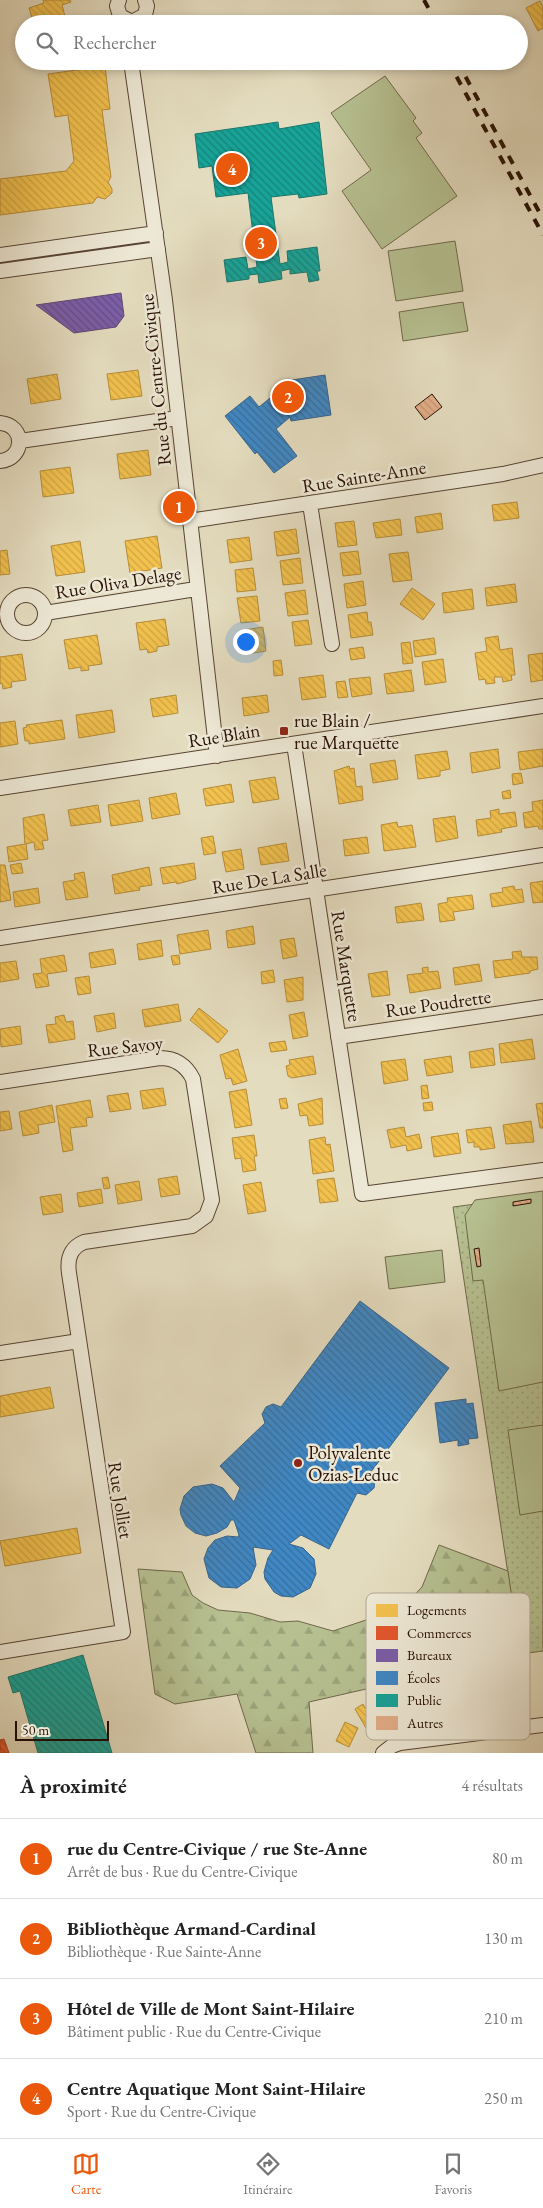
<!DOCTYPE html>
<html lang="fr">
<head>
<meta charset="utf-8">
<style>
  :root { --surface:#fff; --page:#f6f6f6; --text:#222; --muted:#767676; --line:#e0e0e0; --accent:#ea580c }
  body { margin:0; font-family:"EB Garamond",serif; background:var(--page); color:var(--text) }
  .scale { position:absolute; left:15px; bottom:12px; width:94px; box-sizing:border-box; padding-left:5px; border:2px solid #291104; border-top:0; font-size:14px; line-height:18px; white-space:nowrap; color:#291104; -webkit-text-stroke:4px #ede8d5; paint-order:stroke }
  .you { position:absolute; left:245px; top:641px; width:18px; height:18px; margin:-12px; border:4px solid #fff; border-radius:50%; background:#1a73e8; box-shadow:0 0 0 8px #1a73e833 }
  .badge { display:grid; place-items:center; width:32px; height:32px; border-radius:50%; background:var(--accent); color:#fff; font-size:16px; font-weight:700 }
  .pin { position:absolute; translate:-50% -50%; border:2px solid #fff; box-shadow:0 1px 5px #0006 }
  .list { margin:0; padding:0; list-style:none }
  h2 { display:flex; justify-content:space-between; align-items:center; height:65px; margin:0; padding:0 20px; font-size:21px }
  h2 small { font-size:16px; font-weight:400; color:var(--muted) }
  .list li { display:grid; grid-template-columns:32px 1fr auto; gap:15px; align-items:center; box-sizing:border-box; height:80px; padding:0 20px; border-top:1px solid var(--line) }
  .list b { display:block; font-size:19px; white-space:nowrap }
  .list p { margin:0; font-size:16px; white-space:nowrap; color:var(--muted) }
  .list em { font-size:16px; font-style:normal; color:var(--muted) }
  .icon { flex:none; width:28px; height:28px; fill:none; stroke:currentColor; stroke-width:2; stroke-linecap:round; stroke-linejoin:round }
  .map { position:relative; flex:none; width:543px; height:1753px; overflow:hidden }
  .search { position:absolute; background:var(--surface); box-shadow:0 2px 8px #0003; left:15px; right:15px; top:15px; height:55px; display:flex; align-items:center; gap:12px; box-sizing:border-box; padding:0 18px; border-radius:28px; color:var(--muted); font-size:19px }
  .sheet { height:385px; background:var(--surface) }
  nav { display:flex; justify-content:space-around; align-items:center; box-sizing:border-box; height:70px; border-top:1px solid var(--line); background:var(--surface); font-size:14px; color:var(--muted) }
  nav a { display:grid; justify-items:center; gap:2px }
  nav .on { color:var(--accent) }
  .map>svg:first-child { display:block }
</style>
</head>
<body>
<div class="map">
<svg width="543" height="1753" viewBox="0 0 543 1753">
  <defs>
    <pattern id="green-dots" width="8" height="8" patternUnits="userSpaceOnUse" patternTransform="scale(1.25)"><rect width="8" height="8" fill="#b6c091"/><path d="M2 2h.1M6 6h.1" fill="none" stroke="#9ca47b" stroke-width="1.8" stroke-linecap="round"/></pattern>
    <pattern id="forest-firs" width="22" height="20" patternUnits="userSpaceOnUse" patternTransform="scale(1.25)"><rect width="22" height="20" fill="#b6c091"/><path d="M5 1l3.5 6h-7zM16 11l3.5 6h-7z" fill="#9ca47b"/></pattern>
    <pattern id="homes-back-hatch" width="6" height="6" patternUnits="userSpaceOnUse" patternTransform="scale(1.25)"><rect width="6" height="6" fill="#f2c14e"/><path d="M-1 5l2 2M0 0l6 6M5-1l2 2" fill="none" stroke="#d0a542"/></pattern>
    <pattern id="shops-back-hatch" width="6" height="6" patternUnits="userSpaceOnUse" patternTransform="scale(1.25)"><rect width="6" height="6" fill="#e4572e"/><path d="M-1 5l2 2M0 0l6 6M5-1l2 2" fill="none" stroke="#b94725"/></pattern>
    <pattern id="offices-back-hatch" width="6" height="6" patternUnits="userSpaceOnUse" patternTransform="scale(1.25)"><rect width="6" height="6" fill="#7b5ea7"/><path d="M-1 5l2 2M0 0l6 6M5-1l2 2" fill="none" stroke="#654c86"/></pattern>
    <pattern id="schools-back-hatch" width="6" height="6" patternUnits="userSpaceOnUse" patternTransform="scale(1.25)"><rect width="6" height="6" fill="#3f88c5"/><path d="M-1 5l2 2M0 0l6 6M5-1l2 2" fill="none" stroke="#356e9e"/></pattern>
    <pattern id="public-back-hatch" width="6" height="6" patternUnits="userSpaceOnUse" patternTransform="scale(1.25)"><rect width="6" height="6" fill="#17a398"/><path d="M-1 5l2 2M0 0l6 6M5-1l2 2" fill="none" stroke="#15837a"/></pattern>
    <pattern id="building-back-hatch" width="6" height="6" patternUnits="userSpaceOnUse" patternTransform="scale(1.25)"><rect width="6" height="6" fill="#e2ad88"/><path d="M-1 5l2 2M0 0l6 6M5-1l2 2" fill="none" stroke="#c29474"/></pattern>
  </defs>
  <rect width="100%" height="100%" fill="#e4dcbf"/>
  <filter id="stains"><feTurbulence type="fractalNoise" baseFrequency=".004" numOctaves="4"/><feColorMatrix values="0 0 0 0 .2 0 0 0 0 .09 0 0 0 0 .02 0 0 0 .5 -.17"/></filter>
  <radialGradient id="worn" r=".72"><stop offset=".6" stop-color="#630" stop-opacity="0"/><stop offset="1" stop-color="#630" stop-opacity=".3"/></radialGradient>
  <path fill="url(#green-dots)" stroke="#70684a" d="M543,1195V1651L520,1654L453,1207Z"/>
  <path fill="url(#forest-firs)" stroke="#70684a" d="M439,1545L508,1571L520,1654L309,1702L313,1753H256L237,1694L175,1704L155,1694L138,1569L182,1572L192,1595L203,1603L218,1610L250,1613L280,1622L298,1621L333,1631L402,1608L422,1587Z"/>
  <path fill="#b6c091" stroke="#70684a" d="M385,76L416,118L413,121L422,133L416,138L457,196L382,249L342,191L371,170L331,113Z
    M455,241L463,291L396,301L388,251Z
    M463,302L468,331L403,341L399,312Z
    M543,1191V1382L499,1391L483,1280L473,1281L465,1215L475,1200Z
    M442,1250L445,1282L389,1289L385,1257Z
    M543,1425V1511L520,1515L508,1430Z"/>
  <path fill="url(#homes-back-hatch)" stroke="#b68c38" d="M43,0H70L71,2L62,5L67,24H34L29,8L44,3Z
    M540,1L543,7V28L538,31L526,8Z
    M105,66L110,109L102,110L111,177L108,182L112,189V193L105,199L97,197L93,203L0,215V179L66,171L74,161L68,115L55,117L48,74Z
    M138,370L142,396L111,400L107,374Z
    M57,374L61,399L31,404L27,379Z
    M148,450L151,475L120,479L117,454Z
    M70,467L74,493L43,497L40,471Z
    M517,502L519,518L494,521L492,505Z
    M441,513L443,529L417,533L415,517Z
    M400,519L402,535L376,538L373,523Z
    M354,521L357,545L338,547L335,523Z
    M296,529L299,553L277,556L274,532Z
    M157,536L162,568L130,573L125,541Z
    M249,537L252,560L230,563L227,540Z
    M80,541L85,572L56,576L51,546Z
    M7,550L10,574L0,575V551Z
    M358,551L361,574L343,576L340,553Z
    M408,552L412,580L393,582L389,554Z
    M300,558L303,583L283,585L280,561Z
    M253,568L256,590L237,592L235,570Z
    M363,581L366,605L347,608L344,584Z
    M515,584L517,602L487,606L485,588Z
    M412,588L435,604L423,620L400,604Z
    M472,589L474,609L444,613L442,593Z
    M305,590L308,614L288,616L285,593Z
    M257,596L260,621L241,623L237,598Z
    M367,612L368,622H371L373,635L351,638L348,615Z
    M165,619L169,645L157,647V651L148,653L147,649L140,650L136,623Z
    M308,620L312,644L295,646L292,622Z
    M263,627L266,651L247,654L244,630Z
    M97,635L102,664L88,666L89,670L81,671V667L69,669L64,640Z
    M498,636L500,650L512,648L515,675H511L512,680L503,682L502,677H494L495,683L486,684L485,679L479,680L475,653L487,651L485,638Z
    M434,638L436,654L415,657L413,641Z
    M410,642L413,663L403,664L401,643Z
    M363,647L365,658L351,660L349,649Z
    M543,653V680L531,682L528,655Z
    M22,654L26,680L11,682L12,687L3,689L2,683L0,684V657Z
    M443,659L446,682L425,685L422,662Z
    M281,660L283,675L274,676L273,661Z
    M411,670L414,691L387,694L384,674Z
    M323,675L326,697L302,700L299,678Z
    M370,677L372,694L352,697L349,679Z
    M345,681L348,697L338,698L336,682Z
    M176,695L178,713L153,717L150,699Z
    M267,695L269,712L244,716L242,698Z
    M112,710L115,732L79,738L76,715Z
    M62,720L65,739L29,744V741H25L23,728L27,727L26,725Z
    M15,721L18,744L0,747V723Z
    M498,749L500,768L472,773L470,753Z
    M543,749V766L520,770L518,752Z
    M447,751L450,769L440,771V776L418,779L415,755Z
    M395,760L398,779L373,783L370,764Z
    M349,766L350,769L354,768L356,787L362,786L363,800L339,804L334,771Z
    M521,773L523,783L513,785L512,774Z
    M275,777L279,799L253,803L249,781Z
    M231,784L234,802L206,806L203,789Z
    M510,790L511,798L503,799L502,792Z
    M176,793L180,814L152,819L149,798Z
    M139,800L143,821L111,826L108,805Z
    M543,800V829H539L538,826L525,828L523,813L533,811L532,802Z
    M98,805L101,822L71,826L68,810Z
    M499,809V814L515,812L517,826L501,829L502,832L478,836L476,820L491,818L490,811Z
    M44,814L48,840L42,841L44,849L35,850L34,842L26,844L28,859L9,862L7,847L25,844L23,818Z
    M455,816L458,838L436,842L433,819Z
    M397,822L398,827L412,825L416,847L384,851L381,825Z
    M213,836L216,853L204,855L201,838Z
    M367,837L369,853L345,856L343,840Z
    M286,843L289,861L261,865L258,848Z
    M241,849L244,869L226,872L222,852Z
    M21,863L23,873L12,874L10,865Z
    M194,863L196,879L177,884L176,882L163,884L160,868Z
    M0,865H5L11,900L0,902Z
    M149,867L152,885L139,887L140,890L115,894L112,875Z
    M84,872L88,897L66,900L63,882L75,880L74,874Z
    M543,881V902L533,903L530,883Z
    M514,886L515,890L522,889L524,902L492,907L490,894L503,892L502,888Z
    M38,888L40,903L15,907L13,892Z
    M472,895L474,909L453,912L455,920L440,922L438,904L448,902L447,898Z
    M421,903L424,920L397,923L395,907Z
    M253,926L255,944L228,948L226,931Z
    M208,930L211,949L180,954L177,935Z
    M294,938L297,956L283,959L280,940Z
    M161,940L163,956L139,960L137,944Z
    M113,949L116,964L91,968L89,953Z
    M521,951L522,957H537L538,969L530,971V973L495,978L493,961L513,959L512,952Z
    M64,955L67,971L47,974L49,986L36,988L33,974L42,973L40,959Z
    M179,955L180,964L173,965L171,956Z
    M16,961L19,979L0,982V963Z
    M479,964L482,981L455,985L453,968Z
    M428,967V972L438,971L441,988L410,993L407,975L423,973L422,968Z
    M273,970L275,982L262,984L261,972Z
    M387,971L390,995L372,997L368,974Z
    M89,976L91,993L78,995L75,978Z
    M303,977V1000L287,1002L284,980Z
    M178,1004L181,1021L145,1027L142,1010Z
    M199,1008L228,1031L218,1043L190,1020Z
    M304,1012L308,1036L293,1039L289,1015Z
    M114,1013L116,1028L97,1032L94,1016Z
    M64,1015L66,1022L73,1021L75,1039L49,1043L46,1025L56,1024L55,1017Z
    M20,1026L22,1044L1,1047L0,1029Z
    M532,1039L535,1059L501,1063L499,1044Z
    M285,1041L287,1050L271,1052L269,1043Z
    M493,1048L495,1065L471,1068L469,1052Z
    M238,1049L247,1081L233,1085L231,1078L226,1079L220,1055Z
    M313,1056L316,1074L292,1078L288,1076L286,1066L290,1065L289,1060Z
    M451,1056L453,1072L427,1076L424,1060Z
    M405,1059L408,1080L384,1084L381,1062Z
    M427,1085L429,1098L422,1099L421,1086Z
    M163,1088L166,1105L143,1109L140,1091Z
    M246,1089L252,1125L235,1128L229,1092Z
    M128,1093L131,1109L110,1112L107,1096Z
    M286,1098L288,1108L281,1109L279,1099Z
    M322,1098L323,1124L309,1126L307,1115L300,1116L298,1104Z
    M90,1100L93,1117L86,1118L87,1126L70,1128L73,1150L63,1152L56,1106Z
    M432,1102L433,1110L424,1111L423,1103Z
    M543,1103V1128H540L536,1104Z
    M52,1105L55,1122L38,1125L39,1133L23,1136L19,1112Z
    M9,1111L12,1129L0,1131V1112Z
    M531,1121L534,1142L506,1144L503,1125Z
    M404,1127L406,1137L419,1134L422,1148L407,1151L406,1145L391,1148L387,1130Z
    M491,1127L495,1148L480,1150V1147H474V1142L468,1143L466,1130Z
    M458,1133L461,1153L434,1157L431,1137Z
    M254,1135L257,1156H254L256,1170L243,1172L241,1158L235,1159L232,1138Z
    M325,1137L326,1145L330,1144L334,1171L313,1174L309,1140Z
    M177,1176L180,1194L161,1197L158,1179Z
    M108,1177L110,1188L104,1189L102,1178Z
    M334,1178L338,1201L320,1203L317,1180Z
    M139,1181L142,1200L118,1204L115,1185Z
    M261,1182L266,1211L248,1214L243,1185Z
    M101,1189L103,1203L79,1207L77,1193Z
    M61,1194L63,1212L43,1215L40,1197Z
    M50,1387L54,1408L0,1417V1396Z
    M77,1528L81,1553L5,1566L0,1541Z
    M383,1699L391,1711L366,1728L355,1709L363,1704L365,1708Z
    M345,1722L358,1728L349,1747L336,1741Z"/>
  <path fill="url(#shops-back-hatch)" stroke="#ac4221" d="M4,1739L9,1753H0V1740Z"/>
  <path fill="url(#offices-back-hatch)" stroke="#624776" d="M121,293L124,316L116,327L74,333L36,305Z"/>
  <path fill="url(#schools-back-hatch)" stroke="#38648b" d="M325,375L331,415L291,421L290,417L276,429L297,456L274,473L257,452L255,454L225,416L250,396L259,407L285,386V381Z
    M360,1301L449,1368L370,1473L375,1480L374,1488L366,1495L357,1493L329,1549L301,1535L289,1544L303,1548L314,1559L316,1574L310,1588L293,1597L281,1596L274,1592L265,1579L264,1572L268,1558L273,1550L253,1547L256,1565L250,1579L237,1588L221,1587L209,1578L204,1559L208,1548L215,1540L227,1536L238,1537L239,1535L234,1520H231L227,1527L217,1533L206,1536L195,1533L186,1526L181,1515L180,1509L184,1496L193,1487L212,1484L223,1488L234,1502L240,1488L220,1466L265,1423L262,1414L266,1407L273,1404L281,1407Z
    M466,1399V1404L473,1403L478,1438L468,1439L469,1444L458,1446V1440L440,1443L435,1403Z"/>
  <path fill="url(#public-back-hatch)" stroke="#1c776c" d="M278,122L279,129L319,122L327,194L299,198L298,194L271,197L280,264L288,262L287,251L317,247L320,271H317L319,280L309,282L307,272L290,274V269L281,271L282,279L259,283L258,274L249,275V279L227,282L224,260L246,257L248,269L257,267L248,193L216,197L212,166L199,168L195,134Z
    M83,1655L112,1753H38L20,1691L13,1693L8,1677Z"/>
  <path fill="url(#building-back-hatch)" stroke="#291104" d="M432,394L442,407L425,420L415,407Z
    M531,1199V1203L513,1206V1202Z
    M479,1248L481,1266L477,1267L474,1249Z"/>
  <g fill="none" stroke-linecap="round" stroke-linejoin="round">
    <g stroke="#584433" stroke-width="16">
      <path id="street" d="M119,0L117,6L120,16L132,22L145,15L147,6L145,0
        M131,61L165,300L217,756
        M0,255L156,233
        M0,271L158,249
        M0,423C26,425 25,459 0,461
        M20,441L178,418
        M310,504L332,644
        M189,521L503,474L543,465
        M7 614a19 19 0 1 1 38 0a19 19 0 1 1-38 0Z
        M45,613L196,589
        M294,744L362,1194L543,1170
        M0,788L543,706
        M0,938L543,855
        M338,1037L543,1007
        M0,1082L160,1058C175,1058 186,1065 193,1079L212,1200L206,1216L192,1226L84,1242C70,1248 67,1259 69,1273L123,1632L0,1652
        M0,1353L79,1341
        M383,1753L392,1746L400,1743L543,1725"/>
    </g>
    <use href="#street" stroke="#ede8d5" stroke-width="14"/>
    <path stroke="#291104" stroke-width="4" stroke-dasharray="9 9" stroke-linecap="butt" d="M424,0L437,24
      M448,61L543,235
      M457,61L543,219"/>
  </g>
  <g fill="#8f2418" stroke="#ede8d5" stroke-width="2">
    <rect x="279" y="726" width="10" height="10" rx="2.5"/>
    <circle cx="298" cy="1463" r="5"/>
  </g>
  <g text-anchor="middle" stroke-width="5" stroke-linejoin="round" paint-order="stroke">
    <g font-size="19" fill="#291104" stroke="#ede8d5">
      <text transform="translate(155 380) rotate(-96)" y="7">Rue du Centre-Civique</text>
      <text transform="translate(364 476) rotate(-9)" y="7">Rue Sainte-Anne</text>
      <text transform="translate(118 582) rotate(-9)" y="7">Rue Oliva Delage</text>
      <text transform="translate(224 735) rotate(-9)" y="7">Rue Blain</text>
      <text transform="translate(269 878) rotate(-9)" y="7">Rue De La Salle</text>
      <text transform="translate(347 966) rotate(81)" y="7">Rue Marquette</text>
      <text transform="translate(438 1003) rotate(-8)" y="7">Rue Poudrette</text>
      <text transform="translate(125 1046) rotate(-6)" y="7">Rue Savoy</text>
      <text transform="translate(121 1500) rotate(81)" y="7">Rue Jolliet</text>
    </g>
    <g font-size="19" fill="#291104" stroke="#ede8d5" text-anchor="start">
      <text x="294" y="727">rue Blain /<tspan x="294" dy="22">rue Marquette</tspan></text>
      <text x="308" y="1459">Polyvalente<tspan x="308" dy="22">Ozias-Leduc</tspan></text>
    </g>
  </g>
  <rect x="366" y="1593" width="164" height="147" rx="8" fill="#ede8d5" stroke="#b2a896" stroke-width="1"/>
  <rect x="376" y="1604" width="22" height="13" fill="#f2c14e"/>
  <rect x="376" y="1626" width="22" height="14" fill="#e4572e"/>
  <rect x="376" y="1649" width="22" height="13" fill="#7b5ea7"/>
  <rect x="376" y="1671" width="22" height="14" fill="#3f88c5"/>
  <rect x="376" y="1694" width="22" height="13" fill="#17a398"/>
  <rect x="376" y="1716" width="22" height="14" fill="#e2ad88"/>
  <g font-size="14" fill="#291104">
    <text x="407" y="1615">Logements</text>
    <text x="407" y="1638">Commerces</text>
    <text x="407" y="1660">Bureaux</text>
    <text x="407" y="1683">Écoles</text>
    <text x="407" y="1705">Public</text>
    <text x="407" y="1728">Autres</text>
  </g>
  <rect width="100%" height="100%" filter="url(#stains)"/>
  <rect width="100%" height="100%" fill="url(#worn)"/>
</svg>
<div class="scale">50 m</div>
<div class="you"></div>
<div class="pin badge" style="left:179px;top:507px">1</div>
<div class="pin badge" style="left:288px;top:397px">2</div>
<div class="pin badge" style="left:261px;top:243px">3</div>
<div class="pin badge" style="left:232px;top:169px">4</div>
<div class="search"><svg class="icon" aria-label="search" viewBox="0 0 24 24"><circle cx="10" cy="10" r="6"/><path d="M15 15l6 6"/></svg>Rechercher</div>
</div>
<section class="sheet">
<h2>À proximité<small>4 résultats</small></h2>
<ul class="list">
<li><span class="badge">1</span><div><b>rue du Centre-Civique / rue Ste-Anne</b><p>Arrêt de bus · Rue du Centre-Civique</p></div><em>80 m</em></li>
<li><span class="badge">2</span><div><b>Bibliothèque Armand-Cardinal</b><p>Bibliothèque · Rue Sainte-Anne</p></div><em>130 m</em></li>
<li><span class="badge">3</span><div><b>Hôtel de Ville de Mont Saint-Hilaire</b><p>Bâtiment public · Rue du Centre-Civique</p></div><em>210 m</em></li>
<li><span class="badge">4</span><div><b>Centre Aquatique Mont Saint-Hilaire</b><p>Sport · Rue du Centre-Civique</p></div><em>250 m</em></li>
</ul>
</section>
<nav>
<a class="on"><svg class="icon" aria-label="map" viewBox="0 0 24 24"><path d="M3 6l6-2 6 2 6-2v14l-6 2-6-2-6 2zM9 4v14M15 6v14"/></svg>Carte</a>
<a><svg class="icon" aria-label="directions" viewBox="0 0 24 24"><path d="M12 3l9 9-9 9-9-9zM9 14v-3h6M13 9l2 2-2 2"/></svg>Itinéraire</a>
<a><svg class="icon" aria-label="saved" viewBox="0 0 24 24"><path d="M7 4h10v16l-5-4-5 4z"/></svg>Favoris</a>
</nav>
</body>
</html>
